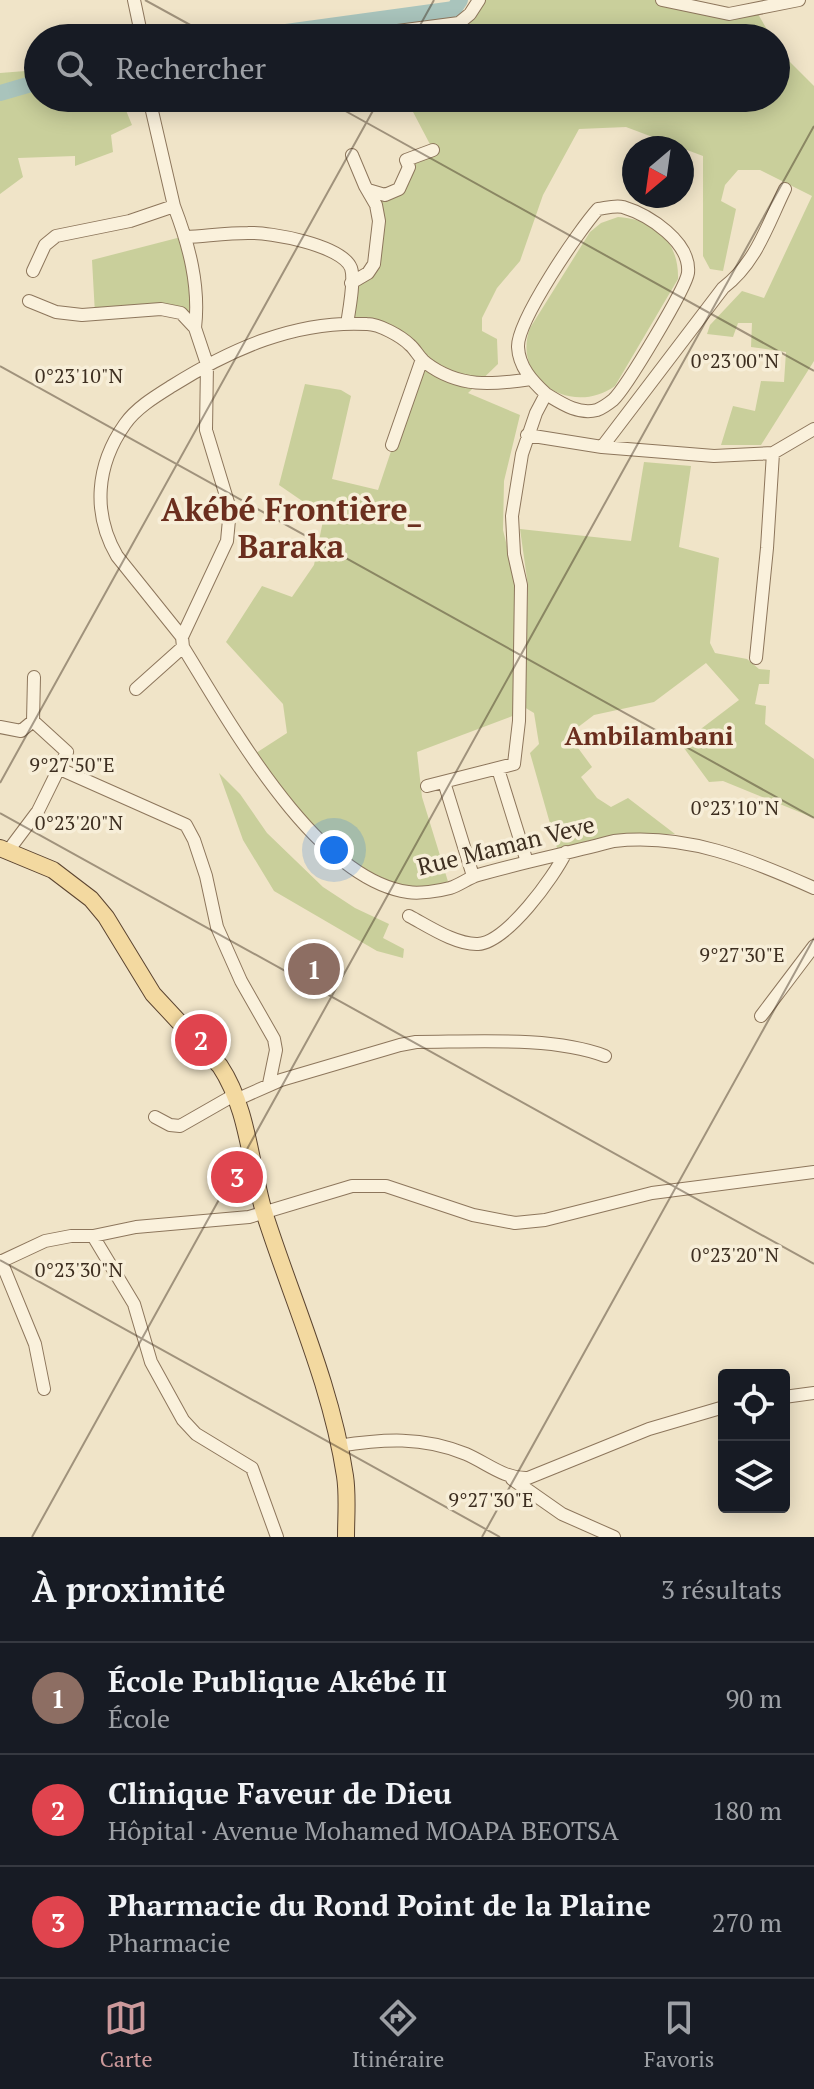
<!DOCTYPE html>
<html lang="fr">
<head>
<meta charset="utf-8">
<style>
  :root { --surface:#171b24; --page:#242831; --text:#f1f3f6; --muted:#9ea1a6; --line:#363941; --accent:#cc999b }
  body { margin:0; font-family:"PT Serif",serif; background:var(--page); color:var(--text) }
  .controls { position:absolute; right:24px; bottom:24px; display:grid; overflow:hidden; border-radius:8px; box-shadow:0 4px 20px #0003 }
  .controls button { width:72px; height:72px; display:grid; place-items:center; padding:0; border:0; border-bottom:2px solid var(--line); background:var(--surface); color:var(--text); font:40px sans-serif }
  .compass { position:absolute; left:622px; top:136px; width:72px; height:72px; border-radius:50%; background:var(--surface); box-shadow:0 4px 20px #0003; rotate:209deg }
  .you { position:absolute; left:334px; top:850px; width:28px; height:28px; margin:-20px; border:6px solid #fff; border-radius:50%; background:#1a73e8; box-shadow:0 0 0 12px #1a73e833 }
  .badge { display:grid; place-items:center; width:52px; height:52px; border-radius:50%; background:var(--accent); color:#fff; font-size:26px; font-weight:700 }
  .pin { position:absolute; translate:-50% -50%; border:4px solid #fff; box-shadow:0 2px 8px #0006 }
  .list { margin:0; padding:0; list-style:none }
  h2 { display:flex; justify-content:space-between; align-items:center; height:104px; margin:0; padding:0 32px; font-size:34px }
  h2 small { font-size:26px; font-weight:400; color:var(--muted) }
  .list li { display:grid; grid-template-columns:52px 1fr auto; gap:24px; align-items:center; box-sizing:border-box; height:112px; padding:0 32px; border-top:2px solid var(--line) }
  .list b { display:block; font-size:30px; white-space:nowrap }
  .list p { margin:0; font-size:26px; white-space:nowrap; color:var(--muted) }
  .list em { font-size:26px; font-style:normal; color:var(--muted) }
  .icon { flex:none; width:44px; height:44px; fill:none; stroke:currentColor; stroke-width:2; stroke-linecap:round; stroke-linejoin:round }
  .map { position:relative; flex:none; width:814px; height:1537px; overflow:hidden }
  .search { position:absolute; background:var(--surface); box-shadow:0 4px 20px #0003; left:24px; right:24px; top:24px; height:88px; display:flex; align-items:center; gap:20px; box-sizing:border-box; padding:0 28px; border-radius:44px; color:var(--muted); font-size:30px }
  .sheet { height:440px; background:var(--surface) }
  nav { display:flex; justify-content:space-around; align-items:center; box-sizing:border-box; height:112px; border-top:2px solid var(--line); background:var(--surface); font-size:22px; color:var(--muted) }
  nav a { display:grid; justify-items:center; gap:4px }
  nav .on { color:var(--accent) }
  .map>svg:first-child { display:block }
</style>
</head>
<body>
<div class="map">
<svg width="814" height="1537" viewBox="0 0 814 1537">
  <rect width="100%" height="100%" fill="#f0e4c8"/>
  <path fill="#c9cf9b" d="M479,0H662L729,14L755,9L772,38H361L459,23Z
    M776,44L785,57L814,86V361L761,445H721L733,406L755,411L761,381L784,382L786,352L751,347L752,323H738L733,337L707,334L710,325L742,291L764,298L812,196L760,170H738L725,185L721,201L736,209L723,271L710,269L703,256V156L626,127L579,129L543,195L520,261L497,288L482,318V331L497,339L498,364L468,393L520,415L504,481L503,530L516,583L515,715L417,752L422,797L450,888L410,893L374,883L299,818L256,753L287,733L283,704L226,642L262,586L292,597L314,565L324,516L279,485L305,384L341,390L351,396L332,479L378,490L422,359L400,338L347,324L351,283L368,273L378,246L368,190L392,193L406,160L433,150L412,110L402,98H776Z
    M38,70V98H126L125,108L132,125L111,135L113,152L75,166V156L18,158L23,177L0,194V73Z
    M618,217C655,219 679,241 678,279L615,386C572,417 511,380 530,328L590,232L601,223Z
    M185,236L195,328L181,313L95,314L92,260Z
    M644,462L691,466L679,547L719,558L710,643L715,653L747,659L759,669L770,670L769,684H759L755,704L766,706L765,724L814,759V818L723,781L709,782L681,744L739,700L706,663L654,702L594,715L565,737H570L592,767L581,777L597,798L611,807L628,798L675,834H626L557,848L530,753L539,744L534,713L524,707L528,586L520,529L631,541Z
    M219,773L240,794L267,833L323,887L355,908L389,924L383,938L404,949L403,958L377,951L274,891L243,840Z"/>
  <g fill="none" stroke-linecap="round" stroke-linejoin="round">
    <path stroke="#a9c4bc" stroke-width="16" d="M242,38L454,9L460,0
      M0,93L38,82"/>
    <g stroke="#8d765c" stroke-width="14">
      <path id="minor" d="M134,0L142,38
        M662,0L729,14L799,0
        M344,38L459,23L470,14L479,0
        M368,190L385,195L399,189L409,167L406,160L433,150
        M174,206C189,245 200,286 195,328
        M186,237C206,236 227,233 248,233C270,232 342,245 351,268C355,280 349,311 347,324
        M33,271L45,245L56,236L130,221L174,206L149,98
        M351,283L368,273L374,264L379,221L376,205L365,186L352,155
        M29,301L56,312L82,315L161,309L181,313L195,328L207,364L206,430L230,509L227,541L182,637
        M527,435L602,447L714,456L773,453L814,429
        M392,445L422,359
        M602,447L723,288C756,263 767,226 785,189
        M182,637L183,647C229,721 315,879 408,892C419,894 439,891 450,888C460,885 468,878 478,875C523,862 569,853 614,841C686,833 749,859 814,888
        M182,637L117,556C92,513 96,465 125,424C136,408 156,396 172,386C231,349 296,320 367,324C379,324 401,336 410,345C416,350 419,358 426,363C459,388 492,385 531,379
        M756,658L767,548L773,453
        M136,689L183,647
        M0,727L21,731L33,721
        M60,769L186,825L194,840L206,876L217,927L241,981L274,1039L276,1050L269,1084
        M498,769L527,862
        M444,782L473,876
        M427,786L514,764L519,721L521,585L514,554L512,516L522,454L536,413L546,394C561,403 578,415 597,410C602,408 608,404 613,400C626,388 686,288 688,273C691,242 649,215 623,207C615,205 606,208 598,209C579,230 517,321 518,347C519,367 532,381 546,394
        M8,851L38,811L67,752L33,721L34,677
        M409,916C428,926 456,945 478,944C507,942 554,877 566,852
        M761,1016L814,946
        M238,1099L281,1080L400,1045L416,1042C473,1042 552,1036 605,1056
        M155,1117L170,1125L180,1126L236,1094
        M93,1236L134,1304L151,1362L183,1420L196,1434L252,1468L277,1537
        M1,1261L35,1344L44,1389
        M0,1262L45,1241L71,1236H93L136,1227L249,1217L352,1186H386L473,1215L515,1223L545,1220L652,1193L814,1172
        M784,1397L814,1393
        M338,1446C383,1439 422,1436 466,1454C487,1463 504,1479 528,1478L649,1429L724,1407
        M512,1479L562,1514L614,1537"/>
    </g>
    <g stroke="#5b4430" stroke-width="18">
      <path id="major" d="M0,848L53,870L91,899L106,917L153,994L220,1066C248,1108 250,1164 264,1212C292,1300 331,1384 345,1476C348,1495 346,1517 346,1537"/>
    </g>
    <use href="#minor" stroke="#faf1dc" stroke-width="12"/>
    <use href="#major" stroke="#f3d9a0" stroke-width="16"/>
  </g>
  <path fill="none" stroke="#3d2e20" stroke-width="2" stroke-opacity="0.45" d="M145,0L214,38M413,38L434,0M322,98L814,371M0,366L814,818M0,783L380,98M0,813L814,1264M0,1260L500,1537M32,1537L814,126M482,1537L814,938"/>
  <g text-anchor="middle" stroke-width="7" stroke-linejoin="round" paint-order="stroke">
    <g font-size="24" fill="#3d2e20" stroke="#f7eed8">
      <text transform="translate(506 846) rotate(-14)" y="8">Rue Maman Veve</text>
    </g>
    <g font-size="26" font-weight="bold" fill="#6b2e1e" stroke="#f7eed8">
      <text x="649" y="745">Ambilambani</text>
    </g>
    <g font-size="32" font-weight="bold" fill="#6b2e1e" stroke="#f7eed8">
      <text x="291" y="521">Akébé Frontière_<tspan x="291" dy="37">Baraka</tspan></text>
    </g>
  </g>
  <g font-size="20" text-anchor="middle" fill="#3d2e20" stroke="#f7eed8" stroke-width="7" stroke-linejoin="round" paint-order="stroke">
    <text x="735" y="368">0°23'00"N</text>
    <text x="79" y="383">0°23'10"N</text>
    <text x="72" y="772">9°27'50"E</text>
    <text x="735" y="815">0°23'10"N</text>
    <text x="79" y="830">0°23'20"N</text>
    <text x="742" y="962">9°27'30"E</text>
    <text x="735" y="1262">0°23'20"N</text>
    <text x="79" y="1277">0°23'30"N</text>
    <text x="491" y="1507">9°27'30"E</text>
  </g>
</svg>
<div class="controls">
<button><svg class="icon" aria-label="locate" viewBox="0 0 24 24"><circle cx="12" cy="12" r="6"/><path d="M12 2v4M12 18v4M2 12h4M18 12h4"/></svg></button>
<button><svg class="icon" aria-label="layers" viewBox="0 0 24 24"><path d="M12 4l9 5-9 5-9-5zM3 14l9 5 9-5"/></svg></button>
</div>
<svg class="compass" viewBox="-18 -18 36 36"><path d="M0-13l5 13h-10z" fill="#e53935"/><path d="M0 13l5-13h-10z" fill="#9ea1a6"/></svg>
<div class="you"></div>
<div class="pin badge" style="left:314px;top:969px;background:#8d6e63">1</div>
<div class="pin badge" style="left:201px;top:1040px;background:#e0444e">2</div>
<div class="pin badge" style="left:237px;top:1177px;background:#e0444e">3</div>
<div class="search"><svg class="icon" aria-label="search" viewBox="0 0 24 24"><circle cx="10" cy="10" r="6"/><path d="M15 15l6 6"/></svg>Rechercher</div>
</div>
<section class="sheet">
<h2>À proximité<small>3 résultats</small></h2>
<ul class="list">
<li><span class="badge" style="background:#8d6e63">1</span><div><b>École Publique Akébé II</b><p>École</p></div><em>90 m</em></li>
<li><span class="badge" style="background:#e0444e">2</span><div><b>Clinique Faveur de Dieu</b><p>Hôpital · Avenue Mohamed MOAPA BEOTSA</p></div><em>180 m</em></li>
<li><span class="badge" style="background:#e0444e">3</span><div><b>Pharmacie du Rond Point de la Plaine</b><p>Pharmacie</p></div><em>270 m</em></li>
</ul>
</section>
<nav>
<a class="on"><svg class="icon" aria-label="map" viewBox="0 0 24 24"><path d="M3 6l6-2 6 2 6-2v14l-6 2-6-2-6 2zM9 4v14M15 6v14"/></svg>Carte</a>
<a><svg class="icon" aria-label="directions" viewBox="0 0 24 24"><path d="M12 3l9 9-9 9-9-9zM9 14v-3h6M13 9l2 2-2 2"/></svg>Itinéraire</a>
<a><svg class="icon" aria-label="saved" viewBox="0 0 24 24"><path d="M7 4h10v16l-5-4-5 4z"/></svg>Favoris</a>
</nav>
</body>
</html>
